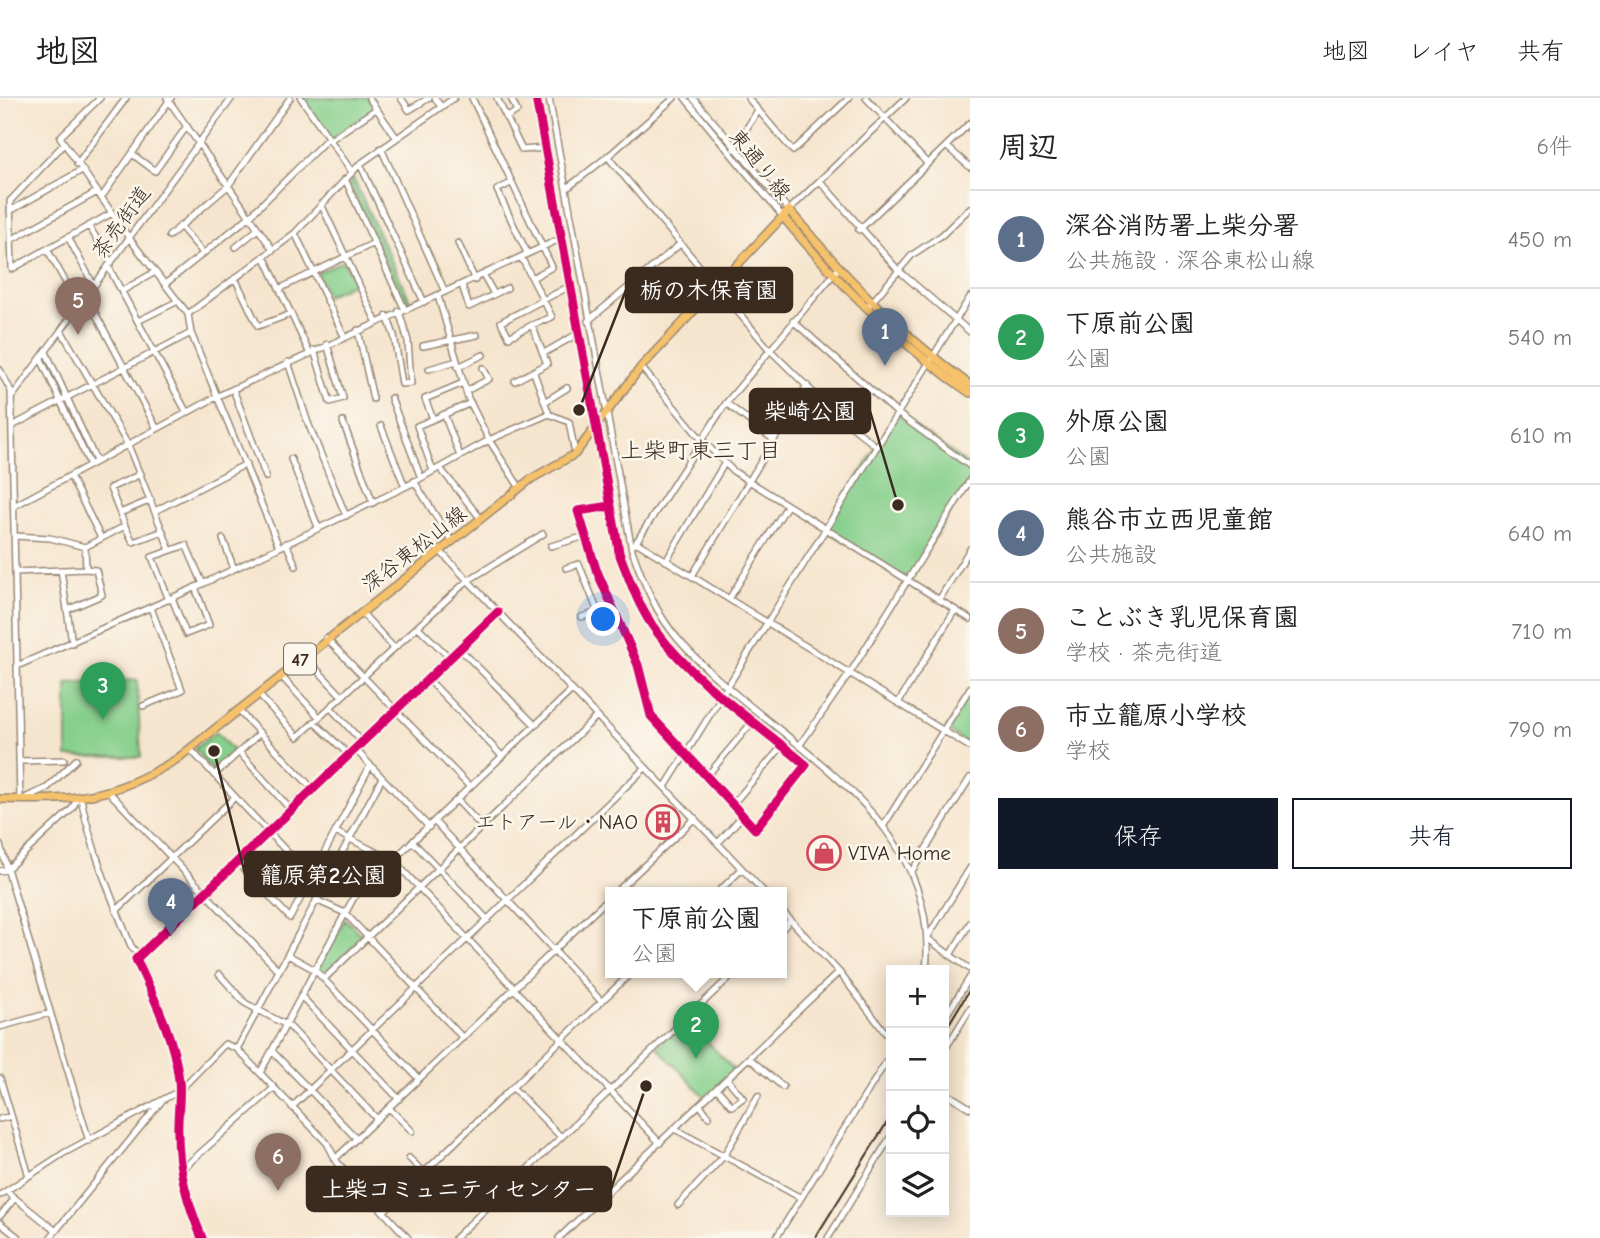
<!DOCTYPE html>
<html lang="ja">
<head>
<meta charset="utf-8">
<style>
  :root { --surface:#fff; --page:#f6f6f6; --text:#222; --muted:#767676; --line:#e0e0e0; --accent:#111827 }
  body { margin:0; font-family:"Comic Neue","Klee One",sans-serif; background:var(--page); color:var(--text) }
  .controls { position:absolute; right:21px; bottom:21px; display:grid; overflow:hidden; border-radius:0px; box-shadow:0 4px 18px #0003 }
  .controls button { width:63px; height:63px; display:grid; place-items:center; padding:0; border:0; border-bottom:2px solid var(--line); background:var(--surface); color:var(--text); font:35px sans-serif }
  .you { position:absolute; left:604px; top:522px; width:24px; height:24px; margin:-18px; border:5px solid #fff; border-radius:50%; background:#1a73e8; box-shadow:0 0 0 10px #1a73e833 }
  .badge { display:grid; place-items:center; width:46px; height:46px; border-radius:50%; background:var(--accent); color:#fff; font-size:23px; font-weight:700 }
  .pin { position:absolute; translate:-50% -58px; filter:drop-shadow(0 2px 4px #0008) }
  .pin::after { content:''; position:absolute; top:37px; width:24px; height:21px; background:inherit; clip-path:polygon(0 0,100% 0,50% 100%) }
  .popup { position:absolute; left:605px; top:789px; width:182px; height:91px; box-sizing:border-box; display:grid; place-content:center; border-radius:0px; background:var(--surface); filter:drop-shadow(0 2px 5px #0005); font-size:23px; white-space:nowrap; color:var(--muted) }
  .popup b { font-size:26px; color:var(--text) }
  .popup::after { content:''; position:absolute; left:50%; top:100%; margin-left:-14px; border:14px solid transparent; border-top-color:var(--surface) }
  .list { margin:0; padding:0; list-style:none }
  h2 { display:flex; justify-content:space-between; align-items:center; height:91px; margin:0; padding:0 28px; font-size:30px }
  h2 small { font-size:23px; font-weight:400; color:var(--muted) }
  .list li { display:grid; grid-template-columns:46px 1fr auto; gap:21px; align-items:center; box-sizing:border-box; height:98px; padding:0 28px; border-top:2px solid var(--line) }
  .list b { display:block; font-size:26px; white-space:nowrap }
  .list p { margin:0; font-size:23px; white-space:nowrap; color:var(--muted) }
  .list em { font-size:23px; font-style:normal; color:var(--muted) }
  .actions { display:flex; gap:14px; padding:21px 28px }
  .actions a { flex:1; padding:16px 0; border:2px solid var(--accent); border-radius:0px; text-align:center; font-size:24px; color:var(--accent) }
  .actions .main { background:var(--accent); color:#fff }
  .icon { flex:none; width:38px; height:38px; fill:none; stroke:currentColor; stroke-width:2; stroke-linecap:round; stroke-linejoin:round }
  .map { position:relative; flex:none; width:970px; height:1140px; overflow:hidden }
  header { display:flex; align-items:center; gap:42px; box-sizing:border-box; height:98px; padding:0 35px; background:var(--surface); border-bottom:2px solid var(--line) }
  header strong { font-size:33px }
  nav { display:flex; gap:38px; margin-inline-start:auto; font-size:24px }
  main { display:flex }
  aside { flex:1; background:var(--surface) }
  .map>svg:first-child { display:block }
</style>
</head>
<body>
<header>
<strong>地図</strong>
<nav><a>地図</a><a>レイヤ</a><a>共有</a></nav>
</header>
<main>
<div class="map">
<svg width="970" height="1140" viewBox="0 0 970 1140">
  <rect width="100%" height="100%" fill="#fbf7ec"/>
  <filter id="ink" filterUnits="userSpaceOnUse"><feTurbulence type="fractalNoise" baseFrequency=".0143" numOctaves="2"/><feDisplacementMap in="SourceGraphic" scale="14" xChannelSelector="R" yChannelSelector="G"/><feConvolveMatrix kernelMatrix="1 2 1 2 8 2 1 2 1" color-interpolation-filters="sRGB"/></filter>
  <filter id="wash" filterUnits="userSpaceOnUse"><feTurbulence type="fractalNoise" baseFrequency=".00686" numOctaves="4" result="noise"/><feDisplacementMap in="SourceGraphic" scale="28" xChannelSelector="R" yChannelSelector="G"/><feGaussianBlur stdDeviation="1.57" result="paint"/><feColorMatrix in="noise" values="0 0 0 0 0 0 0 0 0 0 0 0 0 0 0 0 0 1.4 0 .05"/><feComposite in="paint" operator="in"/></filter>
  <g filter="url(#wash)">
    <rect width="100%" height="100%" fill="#f6e5ce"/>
    <path fill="#86cf8c" stroke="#607c55" stroke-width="2" d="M301,0H368L376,11L330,42Z
      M352,78L411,205L405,207L348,83Z
      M343,163L355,185L326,198L317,175Z
      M897,315L970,368V382L908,483L826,432Z
      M137,582L141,659H67V586Z
      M970,593V648L946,631Z
      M216,634L234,654L213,673L194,651Z
      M345,821L363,839L324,878L318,870Z
      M686,921L735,973L707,1001L657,949Z"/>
  </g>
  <g filter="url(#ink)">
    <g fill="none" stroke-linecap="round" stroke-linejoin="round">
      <g stroke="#988876" stroke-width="8">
        <path id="minor" d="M100,0L60,39L129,140L188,216L191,235L279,449
          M167,0L273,152
          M301,0L352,74
          M369,0L396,39
          M401,0L409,12L429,0
          M435,0L441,9
          M472,0L552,169L532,180
          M497,0L522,52L545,50
          M536,0L618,447L619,455C630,482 639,511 657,534C696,586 757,625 806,667L755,731L651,618L638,567L596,471L578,413L611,408
          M549,0L566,91
          M674,0L612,55L566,91L632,452C643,483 656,516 678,541C768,645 943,709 926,872
          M685,0L783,119
          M693,0L789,112L906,0
          M748,0L793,53L849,0
          M866,0L927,65
          M506,20L517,13L511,0
          M330,42L376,11
          M946,48L970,69
          M381,50L445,194
          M734,51L758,12
          M132,56L155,73L187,28
          M607,58L769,251L830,311L877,349
          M77,66L126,0
          M360,66L424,204
          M345,81L404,210
          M820,83L898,172L970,234
          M511,85L497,92L527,155
          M101,100L171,0
          M321,106L376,223
          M10,113L82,72
          M89,128L111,165
          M180,128L203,155
          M859,132L970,25
          M295,135L344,238
          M169,138L228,88L290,0
          M68,139L94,188
          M11,142L97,94
          M458,145L475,182
          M236,149L258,131
          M47,151L12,171L10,103L64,46
          M264,158L309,254
          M521,159L552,219L532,227
          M108,168L187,315
          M484,178L494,196
          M235,180L258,228L291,216
          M165,186L249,119L328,40
          M462,187L469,209L507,190
          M279,191L374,145
          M122,193L155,174
          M86,198L157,331
          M438,198L468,300L489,342L520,390
          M79,208L47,151L112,115
          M867,210L912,157L942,137L970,110
          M188,216L295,135L360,66L454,0
          M387,218L394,237L402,286L411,285L408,243L399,213
          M138,223L178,203
          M588,223L679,147
          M793,223L897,315L970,368
          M358,232L373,301
          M62,234L128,347L170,452
          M423,248L477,237
          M314,252L330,304L343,300L327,246
          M46,254L96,363
          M544,255L579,235
          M41,261L90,367
          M288,264L308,325L346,418
          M458,269L483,257
          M641,269L701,341L733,373L970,521
          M429,271L457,263
          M0,272L11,293L20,702L47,690L76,662
          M534,275L549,316L569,324L575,356
          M515,283L547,266L532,227L509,239L501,224L570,188
          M233,291L266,379
          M466,293L489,281L483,270
          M12,299L232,0
          M391,300L421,380
          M546,303L567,290
          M726,305L774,342
          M444,316L460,358
          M433,321L425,301L463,285
          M343,324L373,405
          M12,328L191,235
          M381,328L405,389
          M291,361L318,429
          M440,370L481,421
          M433,373L417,328L471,305
          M70,378L101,440
          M414,383L452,444
          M14,408L218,298L562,140
          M155,413L246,366
          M120,415L151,402
          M125,428L110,390L141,376
          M15,438L50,440L85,449L125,428L133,444L163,433
          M223,441L234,471
          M636,444L970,649
          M286,445L296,468
          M635,446L726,305L838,171
          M551,448L586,438
          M440,453L765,795
          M666,463L724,366
          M566,470L579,466L598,514L582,519
          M61,472L72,545
          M15,474L86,471L85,449
          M692,478L807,287
          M172,500L186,536L209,527L195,489
          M729,501L787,408
          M169,502L152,459L186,447L203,486
          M939,502L970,451
          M67,512L102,497L96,472L86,471
          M361,514L394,550
          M418,529L451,561
          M326,540L470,689
          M461,552L535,627
          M304,558L342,598
          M17,568L192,491L405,389L489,342L549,316
          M281,578L319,619
          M429,582L502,658
          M258,596L298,639L467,483L543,436
          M898,605L955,512
          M143,608L182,592L151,510
          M330,609L363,645
          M238,612L313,691
          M314,624L349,657
          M799,648L850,575L970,382
          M190,651L290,757L329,777
          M355,651L429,729
          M239,654L291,712
          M19,663L64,662
          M214,677L260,635
          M707,678L754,622
          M665,689L970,199
          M109,694L279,873
          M81,701C92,753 111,799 131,848L139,858
          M457,702L482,729
          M733,706L783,647
          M434,723L601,903
          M884,727L970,590
          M336,734L394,763L515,891
          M413,744L488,822
          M718,745L743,717
          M0,747L89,1043
          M237,764L290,820L370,668
          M0,773L7,771L72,711L77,701
          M912,773L970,680
          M615,795L695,720
          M717,795L742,771
          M316,802L345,815L463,940
          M116,813L235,699
          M782,813L839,874L891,942
          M782,831L791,822
          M927,840L970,770
          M927,840L950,857L970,825
          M288,857L315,872L419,981
          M950,857L970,871
          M219,876L245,905L290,929L377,1021
          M324,881L596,619
          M514,891L660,1045
          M301,898L399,1001
          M944,921L970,879
          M0,929L50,915
          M237,951L382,680
          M272,953L357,1041
          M944,953L970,911
          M749,960L783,989
          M260,975L354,799L572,592
          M0,980L29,1078
          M513,990L561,1039
          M717,991L732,1008L743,1000L727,981
          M944,994L970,1010
          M700,1007L709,1019
          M292,1009L645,670
          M389,1010L412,1033
          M0,1021L11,1018
          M675,1031L801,1100
          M409,1060L424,1075
          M335,1061L610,799
          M181,1072L274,990
          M6,1093L56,1133
          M0,1097L64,1055L179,993L225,946L237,951L327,1045L337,1064L408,1140
          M678,1107L724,1058L758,998
          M384,1113L631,875
          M0,1118L15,1100
          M0,1125L19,1140
          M50,1140L161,1004
          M202,1140C188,1106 178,1073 178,1036C177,1018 181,1000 179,982C174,939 154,900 136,861L498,514
          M455,1140L734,875
          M559,1140L839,874
          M776,1140L891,956
          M828,1140L891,1038"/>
      </g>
      <g stroke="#988876" stroke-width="10">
        <path id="major" d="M783,119C838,185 899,246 970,295
          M0,701C75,703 112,701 177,661L531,381L575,356L641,269L789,112C844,178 900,236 970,287"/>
      </g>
      <use href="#minor" stroke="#fff" stroke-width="5"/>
      <use href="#major" stroke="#f5c16b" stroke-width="7"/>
      <path stroke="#3b2a1e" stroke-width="2" d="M944,934L970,891
        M815,1140L891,1018"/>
      <g stroke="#fbf7ec" stroke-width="13">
        <path id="cycleway" d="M536,0L618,447L619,455C630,482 639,511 657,534C696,586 757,625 806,667L755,731L651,618L638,567L596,471L578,413L611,408
          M202,1140C188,1106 178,1073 178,1036C177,1018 181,1000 179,982C174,939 154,900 136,861L498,514"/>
      </g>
      <use href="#cycleway" stroke="#d6006c" stroke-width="9"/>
    </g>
  </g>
  <defs>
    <g id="building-ring" transform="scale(1.75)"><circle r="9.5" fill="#fbf7ec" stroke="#d1495b" stroke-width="1.5"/><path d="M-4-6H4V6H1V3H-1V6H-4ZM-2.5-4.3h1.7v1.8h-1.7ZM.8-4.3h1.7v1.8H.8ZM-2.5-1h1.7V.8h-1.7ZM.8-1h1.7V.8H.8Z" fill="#d1495b"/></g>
    <g id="shop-ring" transform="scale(1.75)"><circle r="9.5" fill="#fbf7ec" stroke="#d1495b" stroke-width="1.5"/><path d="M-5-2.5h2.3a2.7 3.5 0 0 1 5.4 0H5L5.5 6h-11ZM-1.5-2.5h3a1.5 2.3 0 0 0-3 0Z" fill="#d1495b"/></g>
  </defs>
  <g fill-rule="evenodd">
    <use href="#building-ring" x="663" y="724"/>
    <use href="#shop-ring" x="824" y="755"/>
  </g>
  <g text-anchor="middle" stroke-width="5" stroke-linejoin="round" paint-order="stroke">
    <rect fill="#fbf7ec" stroke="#75685c" stroke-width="2" x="284" y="545.5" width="32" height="31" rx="5"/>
    <g font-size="19" font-weight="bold" fill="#3b2a1e">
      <text x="300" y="568">47</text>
    </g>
    <g font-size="21" fill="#3b2a1e" stroke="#fbf7ec">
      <text transform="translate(760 66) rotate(51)" y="7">東通り線</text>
      <text transform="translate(121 124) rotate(-54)" y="7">茶売街道</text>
      <text transform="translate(414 451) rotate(-38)" y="7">深谷東松山線</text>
    </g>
    <g font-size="21" fill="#3b2a1e" stroke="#fbf7ec" text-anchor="end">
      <text x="638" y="731">エトアール・NAO</text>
      <text x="848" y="762" text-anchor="start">VIVA Home</text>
    </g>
    <g font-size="23" fill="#3b2a1e" stroke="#fbf7ec">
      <text x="701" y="360">上柴町東三丁目</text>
    </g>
  </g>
  <path fill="none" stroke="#3b2a1e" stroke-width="2.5" d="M579 312L626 192M898 407L870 313M214 653L245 776M646 988L611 1091"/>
  <g fill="#3b2a1e" stroke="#fbf7ec" stroke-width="2.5">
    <circle cx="579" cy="312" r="7"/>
    <circle cx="898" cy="407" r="7"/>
    <circle cx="214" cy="653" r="7"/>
    <circle cx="646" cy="988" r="7"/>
  </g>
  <g fill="#3b2a1e" stroke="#3b2a1e" stroke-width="2.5">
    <rect x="626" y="170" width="166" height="44" rx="7"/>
    <rect x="750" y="291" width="120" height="44" rx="7"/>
    <rect x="245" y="754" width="155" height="44" rx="7"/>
    <rect x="307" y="1069" width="304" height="44" rx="7"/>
  </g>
  <g font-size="23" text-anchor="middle" font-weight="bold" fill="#fff">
    <text x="709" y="200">栃の木保育園</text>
    <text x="810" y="321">柴崎公園</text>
    <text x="323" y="785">籠原第2公園</text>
    <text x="459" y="1099">上柴コミュニティセンター</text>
  </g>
</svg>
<div class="controls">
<button>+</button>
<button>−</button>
<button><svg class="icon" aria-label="locate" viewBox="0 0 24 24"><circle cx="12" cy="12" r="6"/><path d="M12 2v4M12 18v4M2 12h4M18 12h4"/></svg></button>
<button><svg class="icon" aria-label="layers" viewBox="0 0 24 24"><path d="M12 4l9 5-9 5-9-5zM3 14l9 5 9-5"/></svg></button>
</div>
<div class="you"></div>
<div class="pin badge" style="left:885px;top:268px;background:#5c6f8a">1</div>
<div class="pin badge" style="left:696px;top:961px;background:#2e9e5b">2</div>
<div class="popup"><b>下原前公園</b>公園</div>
<div class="pin badge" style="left:103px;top:622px;background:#2e9e5b">3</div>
<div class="pin badge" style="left:171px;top:838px;background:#5c6f8a">4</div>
<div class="pin badge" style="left:78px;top:237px;background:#8d6e63">5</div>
<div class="pin badge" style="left:278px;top:1093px;background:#8d6e63">6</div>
</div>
<aside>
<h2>周辺<small>6件</small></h2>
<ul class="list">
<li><span class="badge" style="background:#5c6f8a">1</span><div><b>深谷消防署上柴分署</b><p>公共施設 · 深谷東松山線</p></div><em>450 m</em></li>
<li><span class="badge" style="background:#2e9e5b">2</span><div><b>下原前公園</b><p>公園</p></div><em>540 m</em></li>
<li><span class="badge" style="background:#2e9e5b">3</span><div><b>外原公園</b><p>公園</p></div><em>610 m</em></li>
<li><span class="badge" style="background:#5c6f8a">4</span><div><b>熊谷市立西児童館</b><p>公共施設</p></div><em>640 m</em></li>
<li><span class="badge" style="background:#8d6e63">5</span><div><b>ことぶき乳児保育園</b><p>学校 · 茶売街道</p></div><em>710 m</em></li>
<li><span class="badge" style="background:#8d6e63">6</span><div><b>市立籠原小学校</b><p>学校</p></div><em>790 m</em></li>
</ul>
<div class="actions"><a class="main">保存</a><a>共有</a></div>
</aside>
</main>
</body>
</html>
